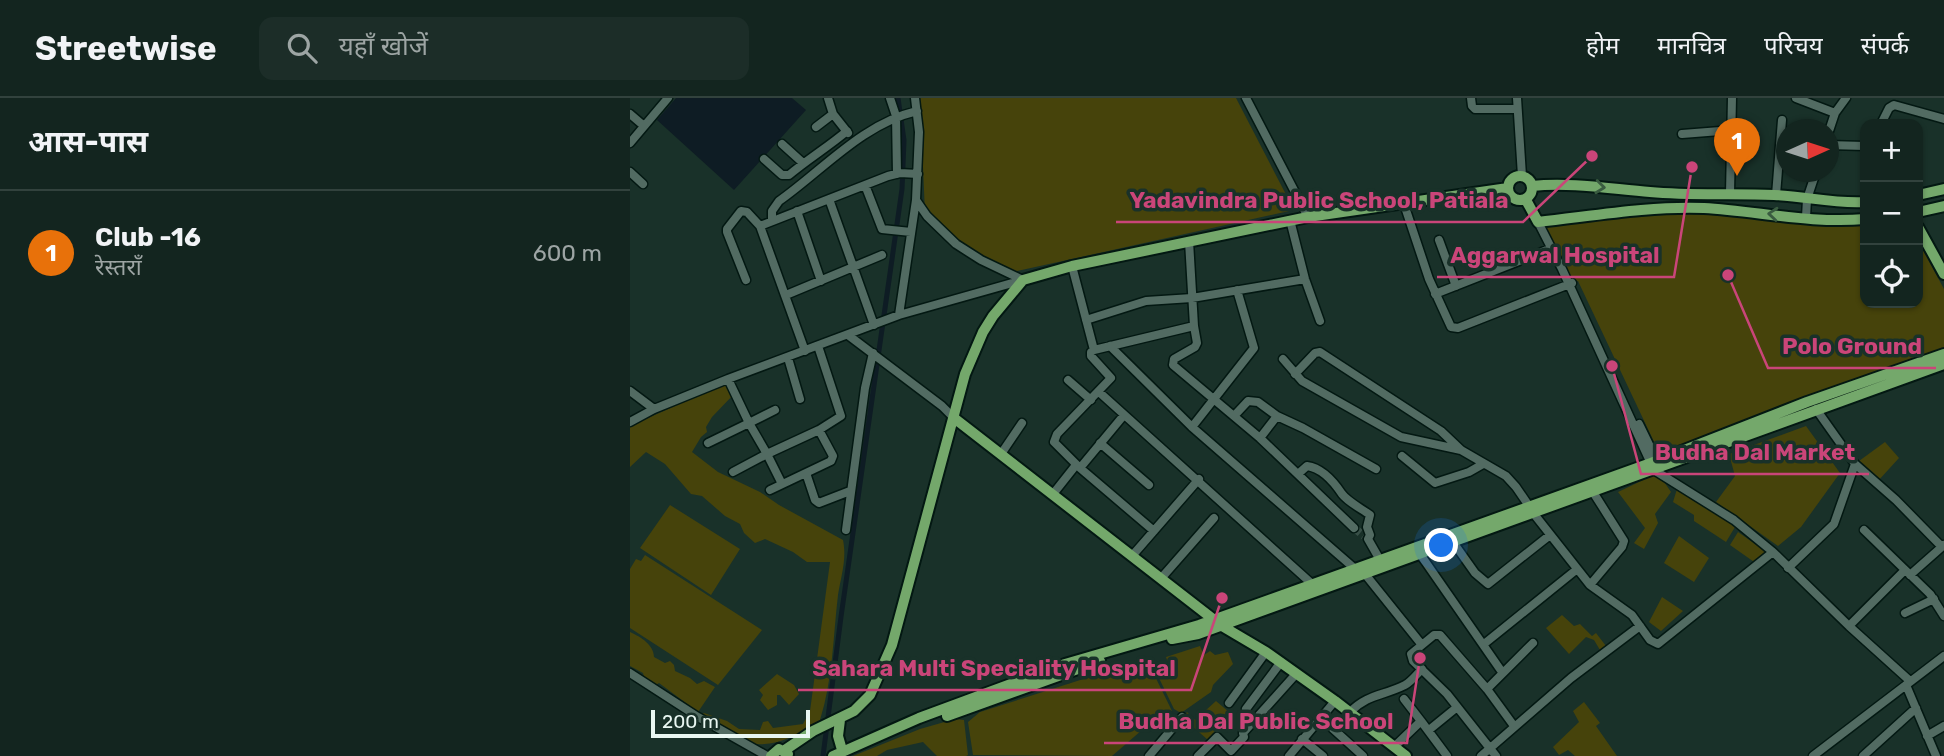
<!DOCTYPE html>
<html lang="hi">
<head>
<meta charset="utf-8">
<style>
  :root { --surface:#13251f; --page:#1c2d28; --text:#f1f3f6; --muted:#9da5a4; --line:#32423d; --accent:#f888ea }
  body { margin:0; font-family:Rubik,"Noto Sans Devanagari",sans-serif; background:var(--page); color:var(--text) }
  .controls { position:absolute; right:21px; top:21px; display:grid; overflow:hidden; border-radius:14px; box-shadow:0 2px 5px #0004 }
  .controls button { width:63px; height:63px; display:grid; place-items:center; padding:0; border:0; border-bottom:2px solid var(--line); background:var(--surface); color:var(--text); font:35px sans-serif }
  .compass { position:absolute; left:1146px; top:21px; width:63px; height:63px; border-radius:50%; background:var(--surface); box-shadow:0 2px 5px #0004; rotate:87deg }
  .scale { position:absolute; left:21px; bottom:18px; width:159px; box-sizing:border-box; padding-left:7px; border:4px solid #e9f7f2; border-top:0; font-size:19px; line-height:24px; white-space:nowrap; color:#e9f7f2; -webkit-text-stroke:5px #193129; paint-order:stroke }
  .you { position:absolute; left:812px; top:448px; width:24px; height:24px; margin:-18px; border:5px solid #fff; border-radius:50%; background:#1a73e8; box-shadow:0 0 0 10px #1a73e833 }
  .badge { display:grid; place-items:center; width:46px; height:46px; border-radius:50%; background:var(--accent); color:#fff; font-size:23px; font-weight:700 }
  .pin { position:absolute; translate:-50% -58px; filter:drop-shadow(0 2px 4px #0008) }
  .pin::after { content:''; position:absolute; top:37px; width:24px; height:21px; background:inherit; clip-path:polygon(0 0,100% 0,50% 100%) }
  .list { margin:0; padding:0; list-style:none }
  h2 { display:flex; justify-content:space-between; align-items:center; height:91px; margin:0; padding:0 28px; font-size:30px }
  h2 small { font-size:23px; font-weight:400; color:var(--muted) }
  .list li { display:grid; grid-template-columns:46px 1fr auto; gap:21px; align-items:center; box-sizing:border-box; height:126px; padding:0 28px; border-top:2px solid var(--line) }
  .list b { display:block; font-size:26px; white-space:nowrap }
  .list p { margin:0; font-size:23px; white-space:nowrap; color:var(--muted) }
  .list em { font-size:23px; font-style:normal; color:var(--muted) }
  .icon { flex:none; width:38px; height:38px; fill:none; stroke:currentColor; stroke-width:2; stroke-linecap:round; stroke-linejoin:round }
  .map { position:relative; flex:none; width:1314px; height:658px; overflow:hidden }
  header { display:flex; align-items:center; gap:42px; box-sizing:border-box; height:98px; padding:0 35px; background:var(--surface); border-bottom:2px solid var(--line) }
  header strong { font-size:33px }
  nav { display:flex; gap:38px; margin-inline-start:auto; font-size:24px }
  .search { width:490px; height:63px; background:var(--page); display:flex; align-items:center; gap:18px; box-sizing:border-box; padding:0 24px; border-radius:14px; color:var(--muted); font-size:26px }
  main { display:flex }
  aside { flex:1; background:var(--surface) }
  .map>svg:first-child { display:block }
</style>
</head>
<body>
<header>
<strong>Streetwise</strong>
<div class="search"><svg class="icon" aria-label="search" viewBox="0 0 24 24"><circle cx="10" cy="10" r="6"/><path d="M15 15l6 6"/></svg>यहाँ खोजें</div>
<nav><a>होम</a><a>मानचित्र</a><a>परिचय</a><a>संपर्क</a></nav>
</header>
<main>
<aside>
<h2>आस-पास<small></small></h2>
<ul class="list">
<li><span class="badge" style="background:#e8710a">1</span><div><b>Club -16</b><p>रेस्तराँ</p></div><em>600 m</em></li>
</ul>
</aside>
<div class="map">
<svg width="1314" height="658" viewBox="0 0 1314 658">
  <rect width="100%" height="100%" fill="#193129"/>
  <path fill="#46430b" d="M290,0H606L664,112L383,174L329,146L295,115Z
    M1001,112L1184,119L1235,118V205H1288V143L1314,191V253L1028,367L1021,350L1026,348L948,183L937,187L909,127Z
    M99,284L105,295L82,319L76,329L77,334L71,339L62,354L88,374L130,394L149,407L213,442C217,461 211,478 208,497C203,539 203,581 190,622C166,639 138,654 108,642C95,637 83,625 71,617L74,615L97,623L109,631L130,632L133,624L138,623L143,630L173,626L180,613L200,464H177L163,454L135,441L125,445L114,435L110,426L95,418L72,398L61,396L35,366L16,354L0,369V328Z
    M1176,328L1210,375L1171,429L1148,448L1086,404L1105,378L1099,356Z
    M1255,344L1269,360L1248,383L1229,363Z
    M1028,375L1041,394L1025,416L1028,425L1014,451L1004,445L1015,430L988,394Z
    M1047,391L1075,407L1105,429L1096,444L1064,423V417L1043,404Z
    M40,407L110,451L81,497L10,450Z
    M1108,434L1138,455L1127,466L1100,447Z
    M1049,438L1079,460L1064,484L1034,465Z
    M15,457L132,532L88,587L0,530V471L6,461L11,463Z
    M1032,499L1053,513L1031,533L1019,524Z
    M932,517L944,528L950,526L962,538L966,535L976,548L970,552L964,542L956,539L939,556L916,530Z
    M0,534C11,539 24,547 24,559L35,565L40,563L44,567L45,573L60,580L67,586L74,583L85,589L68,614L29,585L24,588L16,586L13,575L0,568Z
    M570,548L574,557L580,553L585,557L598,554L603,566L583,587L581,594L551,615L544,611L528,578L540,571L536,559Z
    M513,562H517L542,613L512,632L482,658L343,657L338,624L350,614Z
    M147,576L164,587L169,596L159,607L150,597H147V607L138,612L130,602L133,597L129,592Z
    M586,603L599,614L578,642L553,620L557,614L565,622Z
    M954,604L970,625L966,628L987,658H945L938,652L929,657L923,649L949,624L943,613Z
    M325,621L334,622L338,657L336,658H307L293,644L257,652L247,658H223L290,631Z"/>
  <path fill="#0e1c24" d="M46,0H162L176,12L104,92L27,22Z"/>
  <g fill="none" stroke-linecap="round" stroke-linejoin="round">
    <path stroke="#0e1c24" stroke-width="5" d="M193,658L211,519L272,91L274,42L268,0"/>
    <path stroke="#384f47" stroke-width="8" stroke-dasharray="8 4" stroke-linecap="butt" d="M724,430L734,438"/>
    <g stroke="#031812" stroke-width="11">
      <path id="minor" d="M198,0L203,16L218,35
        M260,0L266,18L267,76
        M285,0L289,34L286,102L297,118L326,146L351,162L393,182
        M616,0L678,119
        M841,0L842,8L845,11H886
        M887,0L892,78
        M1166,0L1205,15L1216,0
        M0,16L14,28
        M1251,26L1259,10L1264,7L1314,21
        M186,29L203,16
        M1052,36L1103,32
        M1198,36L1205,15
        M0,45L38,0
        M152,46L173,65
        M1198,47L1235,48
        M134,61L152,77H159C178,61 198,49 217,33
        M0,74L13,86
        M235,87L252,131L281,134
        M1100,95L1102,0
        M1146,97L1152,22
        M199,101L244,227
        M774,106L799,181L821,229L828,230L942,185
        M167,113L191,183
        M1176,119L1177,101L1186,74
        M660,122L675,181L690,223
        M142,123V113L149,103C193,72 232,26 287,13
        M908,124L932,171L1024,372L1104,422L1143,454
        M130,128L258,78L270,75L288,76
        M809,142L826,188
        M442,168L464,252L461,254V258L481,280L427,336L424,344L450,370L524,433
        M116,182L97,134V131L111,113L117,114L130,128L175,253
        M805,196L922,150
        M156,197L252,157
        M269,217L286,102
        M456,222L516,203L562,200L675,181
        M564,228L567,245L565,249L544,261L543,267L630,340L724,430
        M218,237L312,308L324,320
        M480,248L562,329L724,470
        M464,252L564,228L559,143
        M158,260L170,301
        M653,261L672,283L771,339L831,352
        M665,276L685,255L690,254L811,333L831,352L876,378L886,389L899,408
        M438,282L461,302
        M0,293L24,311
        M469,294L681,485
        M1186,311L1225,366L1266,402L1312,449
        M604,318L618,303L628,304L647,318L673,330L746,371
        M0,324L24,311L98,281L269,217L393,182
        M1009,326L1028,365
        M562,329L624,250L607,192
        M630,340L647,318
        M78,345L119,325L98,281
        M470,345L519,387
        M371,356L392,325
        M772,358L805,385L839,374L853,366
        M450,370L494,317
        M103,374L137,356L119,325L145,312
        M176,375L185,402L189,405L220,393
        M668,376L677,368C692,370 704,384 712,396C718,404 732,411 740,417L737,429L740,437L738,441L750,462
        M152,386L137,356L189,332L211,318L188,248
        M140,392L201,363L203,358L189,332
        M423,396L446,367
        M904,416L960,487L992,449L994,443L963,394
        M216,432L235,290L243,255
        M1234,432L1300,496L1314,518
        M823,444L845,475L858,486L920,437
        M790,456L872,574
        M502,458L569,381
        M1158,470L1204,426L1225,366
        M735,476L792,547
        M534,477L584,420
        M1280,477L1314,447
        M960,487L1002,517L1020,542L1028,546L1143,454L1219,528L1280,583
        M1275,515L1304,501
        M1219,528L1275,472
        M854,546L946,472
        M0,575L68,619L137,658
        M1276,587L1306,658
        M857,591L903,545
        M599,605L636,554
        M616,611L651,564
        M720,614C738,596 753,598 775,587C781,584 787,576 792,571
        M691,620L733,658
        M791,623L817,658
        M799,632L826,610
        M1297,638L1314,628
        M672,641L693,658
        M764,649L791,623L774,601
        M519,658L552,619
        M568,658L587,639L601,653L614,639L613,635L666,576
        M659,658L705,603
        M851,658L941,580L1010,528
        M866,658L817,596L783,563L781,556L804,537H810L857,591L884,628
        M1183,658L1314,558
        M1233,658L1286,610"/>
    </g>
    <g stroke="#031812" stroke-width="14">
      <path id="major" d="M878 90a12 12 0 1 1 24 0a12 12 0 1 1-24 0Z
        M902,88C941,84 981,91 1020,94C1062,98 1103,95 1144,97C1175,98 1204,106 1235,104
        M1288,97L1314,91
        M896,102L908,124C963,118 1018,108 1074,110C1127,113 1182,126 1235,121
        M1288,114L1314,108
        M1288,129L1314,176
        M324,320L592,528L636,554L705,603L776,658
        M542,541L568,536L1314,266
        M317,618L470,563
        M210,622L208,638L212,652
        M155,652L183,633L224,613L240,597L262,547L335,276L353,234L363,218L393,182L442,168L678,119L878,90
        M141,658L149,651L158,656
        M203,658L289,620L435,566L569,527L1021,365L1177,304L1314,256"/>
    </g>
    <use href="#minor" stroke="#526b62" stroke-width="8"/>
    <use href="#major" stroke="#74a86b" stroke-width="10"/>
  </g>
  <defs><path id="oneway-chevron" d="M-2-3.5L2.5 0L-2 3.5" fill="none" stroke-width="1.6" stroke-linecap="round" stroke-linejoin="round" transform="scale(1.75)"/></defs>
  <g stroke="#395b40">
    <use href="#oneway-chevron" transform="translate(970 89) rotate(6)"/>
    <use href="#oneway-chevron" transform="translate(1143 116) rotate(-175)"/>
  </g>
  <path fill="none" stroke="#ca4579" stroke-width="2.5" d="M962 58L893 124H486M1062 69L1044 179H807M1098 177L1138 270H1306M982 268L1011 376H1239M592 500L561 592H168M790 560L777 645H474"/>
  <g fill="#ca4579" stroke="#193129" stroke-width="2.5">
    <circle cx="962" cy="58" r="7"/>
    <circle cx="1062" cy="69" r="7"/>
    <circle cx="1098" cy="177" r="7"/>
    <circle cx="982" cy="268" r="7"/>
    <circle cx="592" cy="500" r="7"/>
    <circle cx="790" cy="560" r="7"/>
  </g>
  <g font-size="23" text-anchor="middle" font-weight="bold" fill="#ca4579" stroke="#193129" stroke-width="7" stroke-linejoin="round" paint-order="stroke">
    <text x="689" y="110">Yadavindra Public School, Patiala</text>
    <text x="925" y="165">Aggarwal Hospital</text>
    <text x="1222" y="256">Polo Ground</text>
    <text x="1125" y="362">Budha Dal Market</text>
    <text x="364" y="578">Sahara Multi Speciality Hospital</text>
    <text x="626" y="631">Budha Dal Public School</text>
  </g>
</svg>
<div class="controls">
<button>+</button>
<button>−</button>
<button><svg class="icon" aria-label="locate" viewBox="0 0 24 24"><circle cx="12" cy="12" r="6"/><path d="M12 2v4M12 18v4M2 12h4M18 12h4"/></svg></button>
</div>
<svg class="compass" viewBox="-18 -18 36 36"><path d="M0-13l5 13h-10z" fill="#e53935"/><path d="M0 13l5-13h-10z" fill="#9da5a4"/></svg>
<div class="scale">200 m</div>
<div class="you"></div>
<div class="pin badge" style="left:1107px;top:78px;background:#e8710a">1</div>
</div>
</main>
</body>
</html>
